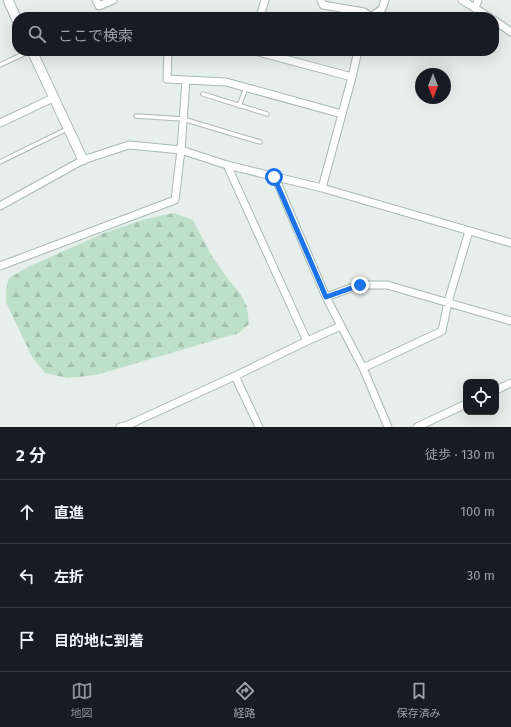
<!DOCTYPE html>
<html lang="ja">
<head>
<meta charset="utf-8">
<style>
  :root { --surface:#171b24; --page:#242831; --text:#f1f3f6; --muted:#9ea1a6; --line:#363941; --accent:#8c9099 }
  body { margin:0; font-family:"Fira Sans","Noto Sans JP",sans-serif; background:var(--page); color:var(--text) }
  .controls { position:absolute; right:12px; bottom:12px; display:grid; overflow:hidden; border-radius:8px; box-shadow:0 4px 16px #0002 }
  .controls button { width:36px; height:36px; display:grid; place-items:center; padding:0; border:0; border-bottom:1px solid var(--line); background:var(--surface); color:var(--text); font:20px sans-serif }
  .compass { position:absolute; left:415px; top:68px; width:36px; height:36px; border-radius:50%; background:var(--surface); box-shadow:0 4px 16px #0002; rotate:180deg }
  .stop { position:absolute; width:12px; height:12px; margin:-9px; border:3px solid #1a73e8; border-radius:50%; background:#fff }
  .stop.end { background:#1a73e8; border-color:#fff; box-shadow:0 1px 4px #0008 }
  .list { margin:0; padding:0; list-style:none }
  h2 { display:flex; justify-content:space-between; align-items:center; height:52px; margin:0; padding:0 16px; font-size:17px }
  h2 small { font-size:13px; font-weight:400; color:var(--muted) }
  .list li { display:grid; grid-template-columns:26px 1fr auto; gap:12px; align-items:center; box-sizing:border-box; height:64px; padding:0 16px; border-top:1px solid var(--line) }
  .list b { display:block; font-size:15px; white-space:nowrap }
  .list em { font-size:13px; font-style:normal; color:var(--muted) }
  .icon { flex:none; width:22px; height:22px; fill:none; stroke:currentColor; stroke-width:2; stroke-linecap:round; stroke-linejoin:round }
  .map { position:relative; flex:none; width:511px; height:427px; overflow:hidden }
  .search { position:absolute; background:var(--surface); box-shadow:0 4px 16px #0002; left:12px; right:12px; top:12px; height:44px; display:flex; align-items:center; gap:10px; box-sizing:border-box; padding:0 14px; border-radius:16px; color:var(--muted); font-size:15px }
  .sheet { height:244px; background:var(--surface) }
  nav { display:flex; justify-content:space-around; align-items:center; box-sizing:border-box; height:56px; border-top:1px solid var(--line); background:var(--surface); font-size:11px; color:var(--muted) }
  nav a { display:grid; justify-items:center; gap:2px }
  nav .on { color:var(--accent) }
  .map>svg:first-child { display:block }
</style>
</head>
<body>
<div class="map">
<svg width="511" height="427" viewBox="0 0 511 427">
  <defs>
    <pattern id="forest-firs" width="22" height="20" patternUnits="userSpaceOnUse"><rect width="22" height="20" fill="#bfe0c8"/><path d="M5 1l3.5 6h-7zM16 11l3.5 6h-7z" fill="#a4c1ad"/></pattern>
  </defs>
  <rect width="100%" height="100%" fill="#e6efeb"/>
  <path fill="url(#forest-firs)" d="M174,213L193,220L210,253L228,279L240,293L247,307L249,324L239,333L96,375L68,378L45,373L32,357L6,302V289L9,278L28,267L104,233L146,219Z"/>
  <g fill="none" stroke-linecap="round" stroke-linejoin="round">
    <g stroke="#a8b8b2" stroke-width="5.5">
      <path id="service" d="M0,65L30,51
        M203,94L267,114
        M239,106L246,88
        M136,116L183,119L260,142
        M0,162L67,129"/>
    </g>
    <g stroke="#a8b8b2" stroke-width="9">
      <path id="minor" d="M96,0L99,6L113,0
        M321,0L323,5L364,12L371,17
        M462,0L489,17
        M475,8L478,0
        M260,17L265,0
        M371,17L382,9L385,0
        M494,20L511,32
        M168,51L167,79L186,80
        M255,51L352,77
        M0,123L53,98
        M227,165L307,341
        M275,177L326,297L363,368L388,427
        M322,188L352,77L358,51
        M0,206L83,160L129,145L181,150L227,165L322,188L511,243
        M0,266L175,200L181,150L186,80L226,82L342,114
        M326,297L359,285H387L511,321
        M363,368L442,331L448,302L469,231
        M235,376L259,427
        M496,390L511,383
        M120,427L128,425L235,376L307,341L341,326
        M417,427L466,404"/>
    </g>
    <g stroke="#a8b8b2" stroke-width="11">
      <path id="tertiary" d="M8,0L17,20
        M32,51L83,160"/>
    </g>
    <use href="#service" stroke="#fff" stroke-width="3.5"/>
    <use href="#minor" stroke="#fff" stroke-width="7"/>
    <use href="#tertiary" stroke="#fff" stroke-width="9"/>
  </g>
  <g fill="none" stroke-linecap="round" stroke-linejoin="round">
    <path stroke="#1a73e8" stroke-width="5" d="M274,177L326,297L360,285"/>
  </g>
</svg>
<div class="controls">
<button><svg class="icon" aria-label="locate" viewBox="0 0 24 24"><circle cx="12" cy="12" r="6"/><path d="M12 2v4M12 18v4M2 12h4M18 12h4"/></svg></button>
</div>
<svg class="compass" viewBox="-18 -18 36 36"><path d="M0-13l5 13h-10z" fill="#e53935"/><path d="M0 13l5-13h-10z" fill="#9ea1a6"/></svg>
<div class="stop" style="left:274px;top:177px"></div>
<div class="stop end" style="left:360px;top:285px"></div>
<div class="search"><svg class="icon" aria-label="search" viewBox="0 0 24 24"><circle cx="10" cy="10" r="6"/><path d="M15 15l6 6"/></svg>ここで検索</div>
</div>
<section class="sheet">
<h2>2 分<small>徒歩 · 130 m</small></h2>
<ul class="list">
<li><svg class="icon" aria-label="ahead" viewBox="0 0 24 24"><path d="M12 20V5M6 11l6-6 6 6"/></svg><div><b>直進</b></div><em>100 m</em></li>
<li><svg class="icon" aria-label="left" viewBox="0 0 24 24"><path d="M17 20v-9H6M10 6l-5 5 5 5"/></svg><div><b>左折</b></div><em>30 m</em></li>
<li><svg class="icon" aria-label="arrive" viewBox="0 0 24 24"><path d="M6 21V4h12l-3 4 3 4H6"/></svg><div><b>目的地に到着</b></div></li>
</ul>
</section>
<nav>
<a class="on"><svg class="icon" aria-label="map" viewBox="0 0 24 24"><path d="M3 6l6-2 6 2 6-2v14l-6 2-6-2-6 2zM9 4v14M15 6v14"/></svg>地図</a>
<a><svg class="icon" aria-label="directions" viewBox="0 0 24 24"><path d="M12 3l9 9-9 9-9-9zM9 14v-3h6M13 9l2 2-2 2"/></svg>経路</a>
<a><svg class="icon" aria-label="saved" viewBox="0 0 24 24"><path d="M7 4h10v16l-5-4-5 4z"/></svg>保存済み</a>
</nav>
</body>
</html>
